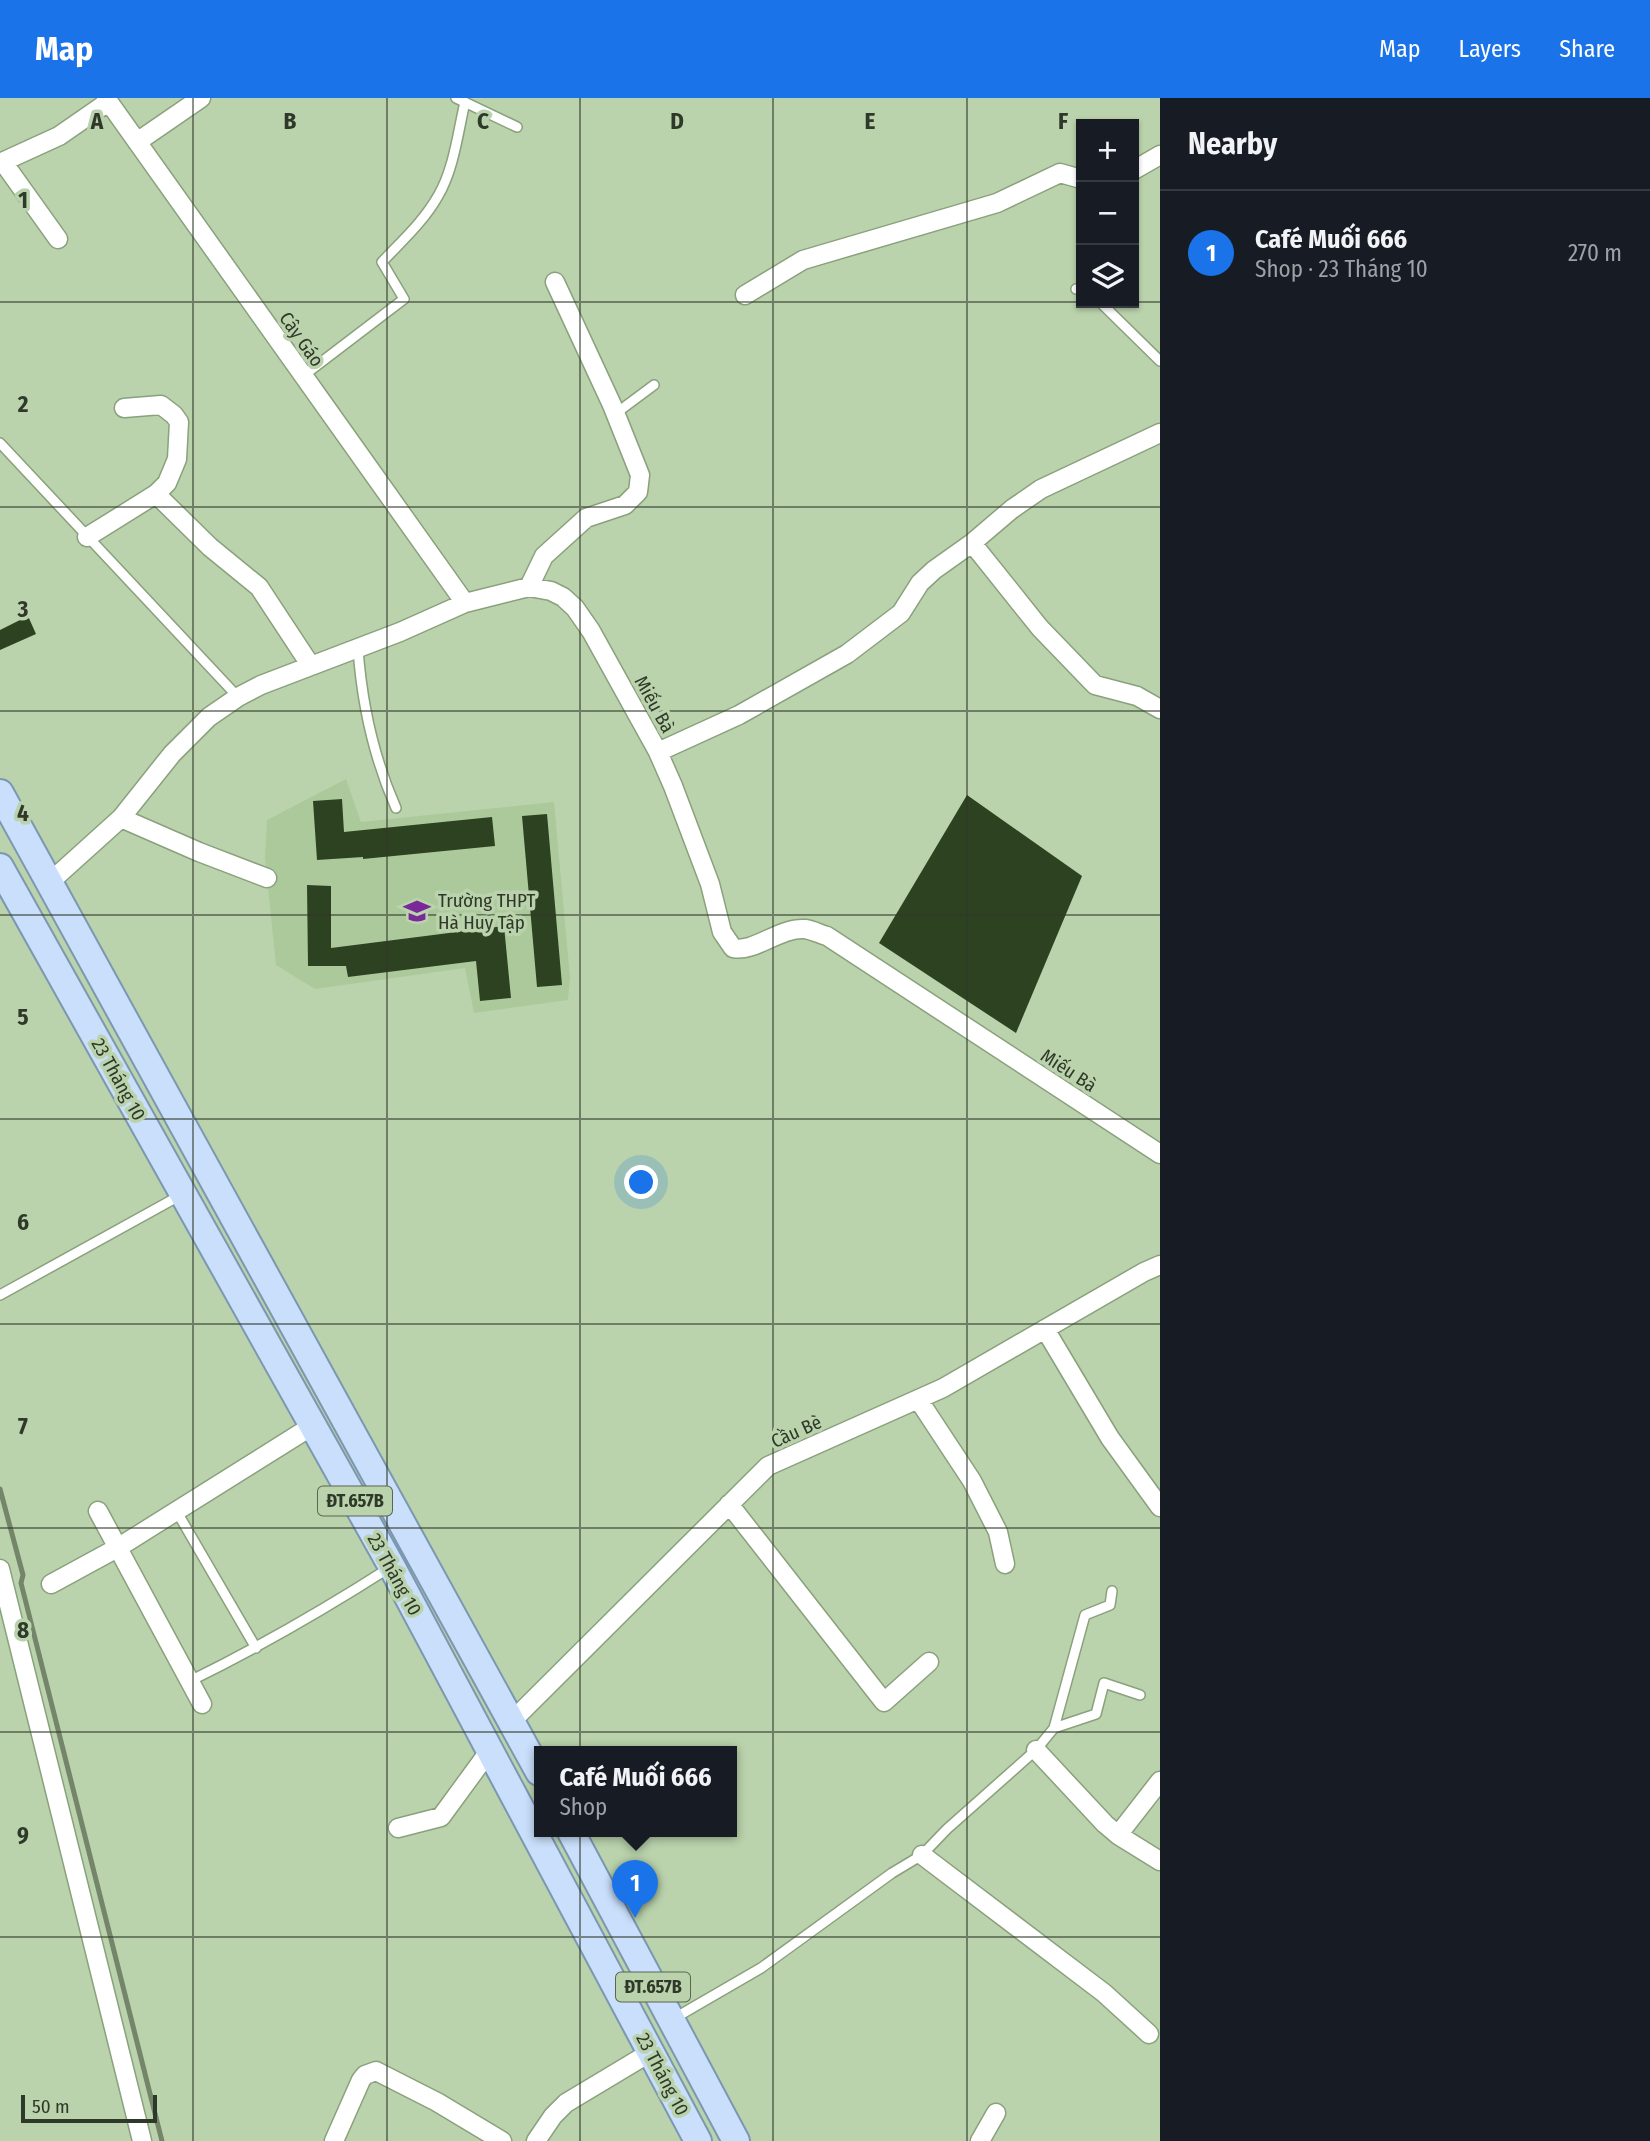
<!DOCTYPE html>
<html lang="en">
<head>
<meta charset="utf-8">
<style>
  :root { --surface:#171b24; --page:#20242c; --text:#f1f3f6; --muted:#9ea1a6; --line:#363941; --accent:#1a73e8 }
  body { margin:0; font-family:"Fira Sans Condensed",sans-serif; background:var(--page); color:var(--text) }
  .controls { position:absolute; right:21px; top:21px; display:grid; overflow:hidden; border-radius:0px; box-shadow:0 2px 5px #0004 }
  .controls button { width:63px; height:63px; display:grid; place-items:center; padding:0; border:0; border-bottom:2px solid var(--line); background:var(--surface); color:var(--text); font:35px sans-serif }
  .scale { position:absolute; left:21px; bottom:18px; width:136px; box-sizing:border-box; padding-left:7px; border:4px solid #2f3929; border-top:0; font-size:19px; line-height:24px; white-space:nowrap; color:#2f3929; -webkit-text-stroke:5px #bad3ac; paint-order:stroke }
  .you { position:absolute; left:642px; top:1085px; width:24px; height:24px; margin:-18px; border:5px solid #fff; border-radius:50%; background:#1a73e8; box-shadow:0 0 0 10px #1a73e833 }
  .badge { display:grid; place-items:center; width:46px; height:46px; border-radius:50%; background:var(--accent); color:#fff; font-size:23px; font-weight:700 }
  .pin { position:absolute; translate:-50% -58px; filter:drop-shadow(0 2px 4px #0008) }
  .pin::after { content:''; position:absolute; top:37px; width:24px; height:21px; background:inherit; clip-path:polygon(0 0,100% 0,50% 100%) }
  .popup { position:absolute; left:534px; top:1648px; width:203px; height:91px; box-sizing:border-box; display:grid; place-content:center; border-radius:0px; background:var(--surface); filter:drop-shadow(0 2px 5px #0005); font-size:23px; white-space:nowrap; color:var(--muted) }
  .popup b { font-size:26px; color:var(--text) }
  .popup::after { content:''; position:absolute; left:50%; top:100%; margin-left:-14px; border:14px solid transparent; border-top-color:var(--surface) }
  .list { margin:0; padding:0; list-style:none }
  h2 { display:flex; justify-content:space-between; align-items:center; height:91px; margin:0; padding:0 28px; font-size:30px }
  h2 small { font-size:23px; font-weight:400; color:var(--muted) }
  .list li { display:grid; grid-template-columns:46px 1fr auto; gap:21px; align-items:center; box-sizing:border-box; height:126px; padding:0 28px; border-top:2px solid var(--line) }
  .list b { display:block; font-size:26px; white-space:nowrap }
  .list p { margin:0; font-size:23px; white-space:nowrap; color:var(--muted) }
  .list em { font-size:23px; font-style:normal; color:var(--muted) }
  .icon { flex:none; width:38px; height:38px; fill:none; stroke:currentColor; stroke-width:2; stroke-linecap:round; stroke-linejoin:round }
  .map { position:relative; flex:none; width:1160px; height:2043px; overflow:hidden }
  header { display:flex; align-items:center; gap:42px; box-sizing:border-box; height:98px; padding:0 35px; background:var(--accent); color:#fff }
  header strong { font-size:33px }
  nav { display:flex; gap:38px; margin-inline-start:auto; font-size:24px }
  main { display:flex }
  aside { flex:1; background:var(--surface) }
  .map>svg:first-child { display:block }
</style>
</head>
<body>
<header>
<strong>Map</strong>
<nav><a>Map</a><a>Layers</a><a>Share</a></nav>
</header>
<main>
<div class="map">
<svg width="1160" height="2043" viewBox="0 0 1160 2043">
  <rect width="100%" height="100%" fill="#bad3ac"/>
  <path fill="#acc99c" d="M346,681L361,724L554,704L570,879L568,902L474,915L465,870L315,891L276,867L265,760L267,722Z"/>
  <path fill="#2d4221" d="M28,518L36,536L0,552V532Z
    M967,697L1082,778L1016,935L879,845Z
    M342,701L344,734L492,719L495,748L363,761V759L317,762L313,703Z
    M547,716L562,887L537,889L522,718Z
    M307,787L331,788V850L504,828L511,900L480,903L476,863L348,879L346,868H308Z"/>
  <g fill="none" stroke-linecap="round" stroke-linejoin="round">
    <g stroke="#89a17c" stroke-width="12">
      <path id="service" d="M456,0L517,29
        M1076,191H1081
        M1101,205L1160,263
        M303,278L404,201L382,164C402,143 424,123 438,98C454,71 458,34 465,4
        M615,316L654,287
        M0,345L238,599
        M358,551C362,606 373,658 396,710
        M0,1197L181,1097
        M177,1414L256,1550
        M190,1583C259,1549 325,1511 389,1470
        M1054,1630L1085,1517L1110,1507L1112,1493
        M673,1921L761,1870L892,1775L922,1757L947,1731L1036,1652L1054,1630L1096,1616L1104,1585L1140,1597"/>
    </g>
    <g stroke="#89a17c" stroke-width="21">
      <path id="minor" d="M106,0L465,505
        M137,44L201,0
        M3,64L58,141
        M0,65L59,38L108,4
        M1134,72L1160,57
        M745,197L803,162L997,105L1060,75L1081,81
        M124,310L161,307L174,317L179,324L177,361L167,385L156,396L210,449L259,489L311,568
        M87,439L156,396
        M972,445L1040,530L1095,587L1137,598L1160,611
        M529,489L544,458L586,420L625,407L638,394L640,377L612,307L555,184
        M658,654L739,617L847,556L901,515L920,485L934,472L972,445L1012,411L1041,391L1160,335
        M121,720L199,754L267,780
        M50,784L121,720L172,656L209,619L238,599L261,587L400,534L465,505L529,489L551,493L563,499L575,510L591,533L658,654L673,688L710,786L722,834L733,850C754,855 780,829 805,831C812,832 820,836 827,838L1160,1056
        M1045,1231L1110,1340L1160,1409
        M918,1301L972,1383L998,1434L1005,1466
        M729,1406L884,1604L929,1564
        M98,1413L202,1606
        M0,1471L142,2043
        M51,1486L119,1449L312,1328
        M512,1623L768,1368L943,1290L1144,1174L1160,1167
        M1036,1652L1105,1726L1118,1737L1160,1763
        M398,1730L441,1719L490,1652
        M1118,1737L1160,1683
        M922,1757L1104,1895L1149,1936
        M334,2043L361,1982L365,1977L376,1973L437,2004L502,2043
        M536,2043L553,2018L566,2005L651,1954
        M980,2043L996,2015"/>
    </g>
    <g stroke="#7c97b0" stroke-width="30">
      <path id="primary" d="M0,695L539,1674
        M0,769L392,1469L698,2043
        M571,1734L736,2043"/>
    </g>
    <use href="#service" stroke="#fff" stroke-width="9"/>
    <use href="#minor" stroke="#fff" stroke-width="18"/>
    <use href="#primary" stroke="#c9dffb" stroke-width="26"/>
    <path stroke="#74856a" stroke-width="5" d="M0,1391L23,1477L21,1485L162,2043"/>
  </g>
  <path fill="none" stroke="#2f3929" stroke-width="2" stroke-opacity="0.55" d="M193,0V2043M387,0V2043M580,0V2043M773,0V2043M967,0V2043M0,204H1081M1134,204H1160M0,409H1160M0,613H1160M0,817H1160M0,1021H1160M0,1226H1160M0,1430H1160M0,1634H1160M0,1839H1160"/>
  <defs>
    <g id="school-bare" transform="scale(2.1)"><path d="M0-5L7-2L0 1L-7-2ZM-4 1L0 2.5L4 1V4Q0 6-4 4Z" fill="#7a2999" stroke="#bad3ac" stroke-width="2.5" paint-order="stroke"/></g>
  </defs>
  <g fill-rule="evenodd">
    <use href="#school-bare" x="417" y="813"/>
  </g>
  <g text-anchor="middle" stroke-width="7" stroke-linejoin="round" paint-order="stroke">
    <g fill="#bad3ac" stroke="#596750" stroke-width="2">
      <rect x="318" y="1388.5" width="74" height="29" rx="5"/>
      <rect x="616" y="1874.5" width="74" height="29" rx="5"/>
    </g>
    <g font-size="18" font-weight="bold" fill="#2f3929">
      <text x="355" y="1409">ĐT.657B</text>
      <text x="653" y="1895">ĐT.657B</text>
    </g>
    <g font-size="19" fill="#2f3929" stroke="#bad3ac">
      <text transform="translate(302 241) rotate(55)" y="7">Cây Gáo</text>
      <text transform="translate(655 606) rotate(61)" y="7">Miếu Bà</text>
      <text transform="translate(1069 972) rotate(33)" y="7">Miếu Bà</text>
      <text transform="translate(119 981) rotate(61)" y="7">23 Tháng 10</text>
      <text transform="translate(796 1333) rotate(-24)" y="7">Cầu Bè</text>
      <text transform="translate(395 1476) rotate(61)" y="7">23 Tháng 10</text>
      <text transform="translate(663 1976) rotate(62)" y="7">23 Tháng 10</text>
    </g>
    <g font-size="19" fill="#2f3929" stroke="#bad3ac" text-anchor="start">
      <text x="438" y="809">Trường THPT<tspan x="438" dy="22">Hà Huy Tập</tspan></text>
    </g>
  </g>
  <g font-size="23" text-anchor="middle" font-weight="bold" fill="#2f3929" stroke="#bad3ac" stroke-width="7" stroke-linejoin="round" paint-order="stroke">
    <text x="97" y="31">A</text>
    <text x="290" y="31">B</text>
    <text x="483" y="31">C</text>
    <text x="677" y="31">D</text>
    <text x="870" y="31">E</text>
    <text x="1063" y="31">F</text>
    <text x="23" y="110">1</text>
    <text x="23" y="314">2</text>
    <text x="23" y="519">3</text>
    <text x="23" y="723">4</text>
    <text x="23" y="927">5</text>
    <text x="23" y="1132">6</text>
    <text x="23" y="1336">7</text>
    <text x="23" y="1540">8</text>
    <text x="23" y="1745">9</text>
  </g>
</svg>
<div class="controls">
<button>+</button>
<button>−</button>
<button><svg class="icon" aria-label="layers" viewBox="0 0 24 24"><path d="M12 4l9 5-9 5-9-5zM3 14l9 5 9-5"/></svg></button>
</div>
<div class="scale">50 m</div>
<div class="you"></div>
<div class="pin badge" style="left:635px;top:1820px">1</div>
<div class="popup"><b>Café Muối 666</b>Shop</div>
</div>
<aside>
<h2>Nearby<small></small></h2>
<ul class="list">
<li><span class="badge">1</span><div><b>Café Muối 666</b><p>Shop · 23 Tháng 10</p></div><em>270 m</em></li>
</ul>
</aside>
</main>
</body>
</html>
